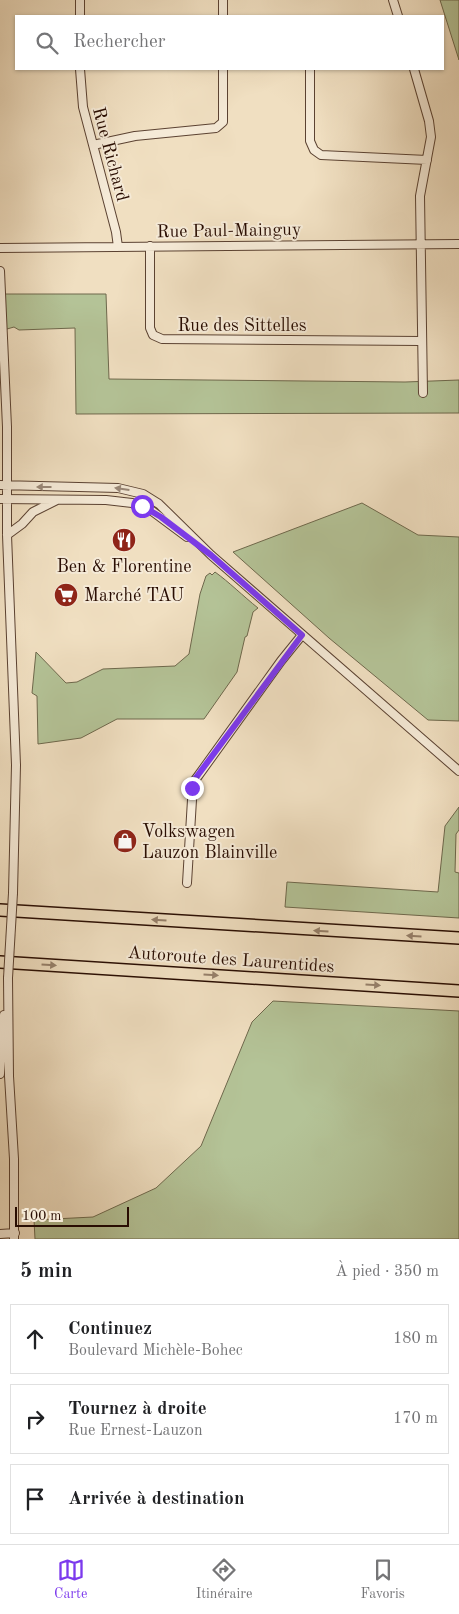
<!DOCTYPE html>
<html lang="fr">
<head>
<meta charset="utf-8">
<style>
  :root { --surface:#fff; --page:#f2f2f2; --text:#202124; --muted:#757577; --line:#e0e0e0; --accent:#7c3aed }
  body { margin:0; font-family:"Old Standard TT",serif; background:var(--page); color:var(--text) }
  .scale { position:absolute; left:15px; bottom:12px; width:114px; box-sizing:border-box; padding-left:5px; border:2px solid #290d02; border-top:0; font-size:14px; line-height:18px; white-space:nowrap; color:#290d02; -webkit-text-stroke:4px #f5ead7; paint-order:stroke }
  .stop { position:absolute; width:15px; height:15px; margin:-11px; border:4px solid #7c3aed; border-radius:50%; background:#fff }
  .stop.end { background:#7c3aed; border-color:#fff; box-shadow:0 1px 5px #0008 }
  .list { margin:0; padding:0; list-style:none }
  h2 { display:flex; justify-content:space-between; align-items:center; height:65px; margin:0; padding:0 20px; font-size:21px }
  h2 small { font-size:16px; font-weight:400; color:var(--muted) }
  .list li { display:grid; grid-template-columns:32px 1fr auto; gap:15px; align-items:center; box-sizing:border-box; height:70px; margin:0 10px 10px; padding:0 10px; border:1px solid var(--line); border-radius:0px }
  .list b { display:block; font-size:19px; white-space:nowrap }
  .list p { margin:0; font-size:16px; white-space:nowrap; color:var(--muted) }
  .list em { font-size:16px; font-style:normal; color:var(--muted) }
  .icon { flex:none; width:28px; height:28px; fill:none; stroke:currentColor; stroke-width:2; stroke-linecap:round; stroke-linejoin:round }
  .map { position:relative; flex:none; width:459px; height:1239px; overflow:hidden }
  .search { position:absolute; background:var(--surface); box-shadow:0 1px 4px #0004; left:15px; right:15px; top:15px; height:55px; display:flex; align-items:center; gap:12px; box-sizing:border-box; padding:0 18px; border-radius:0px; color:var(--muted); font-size:19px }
  .sheet { height:305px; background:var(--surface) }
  nav { display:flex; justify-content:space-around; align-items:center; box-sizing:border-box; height:70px; border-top:1px solid var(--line); background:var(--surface); font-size:14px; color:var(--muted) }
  nav a { display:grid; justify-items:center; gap:2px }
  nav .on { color:var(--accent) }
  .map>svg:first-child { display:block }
</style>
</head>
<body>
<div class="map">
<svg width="459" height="1239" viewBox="0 0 459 1239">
  <rect width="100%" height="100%" fill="#f0dfc1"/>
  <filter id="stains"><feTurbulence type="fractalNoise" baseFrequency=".004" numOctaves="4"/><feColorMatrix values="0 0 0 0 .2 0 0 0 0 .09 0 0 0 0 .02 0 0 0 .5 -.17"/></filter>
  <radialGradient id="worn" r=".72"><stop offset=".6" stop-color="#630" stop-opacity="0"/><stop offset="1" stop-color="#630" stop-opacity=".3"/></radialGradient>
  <path fill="#b4c397" stroke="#6e684c" d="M440,0H459V60Z
    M0,294H106L109,379L405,382L459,380V413L76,414L75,328L19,330L14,327L0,331Z
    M362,503L418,535L459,537V721L428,720L329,638L233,552Z
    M215,572C229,582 243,596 258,608L253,612L247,636L245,637L237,672L204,719H117L81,738L38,744L37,696L32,693L36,652L66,683L77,682L103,669L175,666L189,654L200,594L206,576L210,573L212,575Z
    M459,807V830L456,834L455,872L459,873V918L285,907L287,882L438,892L445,826Z
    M273,1001L459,1011V1239H35L34,1220L93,1217L156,1188L201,1146L252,1022Z"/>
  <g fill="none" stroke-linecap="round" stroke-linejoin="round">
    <g stroke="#5b4232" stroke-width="10">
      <path id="minor" d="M80,0V16
        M223,0V16
        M393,0L398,16
        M80,69L83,107L116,232L118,247
        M310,69V141L314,150L321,155L427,160
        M414,69L429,121L431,137L420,196L423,393
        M93,145L135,136L216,128L223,122V69
        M150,246V328L153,335L162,339L421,341
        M0,248L459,244
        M0,271L7,427V535L16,765L13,893
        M0,485L118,488L143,494L159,504L211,555L459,771
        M0,499L106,500L132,503L152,511L187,537
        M7,535L22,524L33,512L57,500
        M187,883L193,783L281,661L302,635
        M8,978L9,1076L14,1159V1239
        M0,1074L4,1015
        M0,1234L15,1233"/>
    </g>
    <g stroke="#290d02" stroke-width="14">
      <path id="highway" d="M0,910L459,938
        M0,962L459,991"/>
    </g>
    <use href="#minor" stroke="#f5ead7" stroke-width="8"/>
    <use href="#highway" stroke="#f0dfc1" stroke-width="11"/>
    <g stroke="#5b4232" stroke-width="10" stroke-linecap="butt">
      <path id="minor-bridge" d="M8,978L13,893"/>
    </g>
    <use href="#minor-bridge" stroke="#f5ead7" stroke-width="8"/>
  </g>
  <defs><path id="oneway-solid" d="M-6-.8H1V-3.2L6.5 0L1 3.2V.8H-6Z" transform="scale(1.25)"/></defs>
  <g fill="#998777">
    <use href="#oneway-solid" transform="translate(44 487) rotate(-180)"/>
    <use href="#oneway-solid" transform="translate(122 489) rotate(-172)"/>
  </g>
  <g fill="#96806b">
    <use href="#oneway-solid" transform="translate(159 920) rotate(-176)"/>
    <use href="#oneway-solid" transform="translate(321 931) rotate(-176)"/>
    <use href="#oneway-solid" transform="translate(414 936) rotate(-177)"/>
    <use href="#oneway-solid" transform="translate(49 965) rotate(4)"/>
    <use href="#oneway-solid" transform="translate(211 975) rotate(4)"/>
    <use href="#oneway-solid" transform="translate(373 985) rotate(4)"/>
  </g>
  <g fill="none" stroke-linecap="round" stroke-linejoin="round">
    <path stroke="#7c3aed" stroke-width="6" d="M142,506L161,517L211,555L302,635L195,779L192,788"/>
  </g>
  <defs>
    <g id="restaurant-disc" transform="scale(1.25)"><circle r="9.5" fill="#8f2418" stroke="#f5ead7"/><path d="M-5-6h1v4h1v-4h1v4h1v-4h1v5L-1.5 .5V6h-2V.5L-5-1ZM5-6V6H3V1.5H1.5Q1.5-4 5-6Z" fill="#fff"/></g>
    <g id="supermarket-disc" transform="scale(1.25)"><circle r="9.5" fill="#8f2418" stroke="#f5ead7"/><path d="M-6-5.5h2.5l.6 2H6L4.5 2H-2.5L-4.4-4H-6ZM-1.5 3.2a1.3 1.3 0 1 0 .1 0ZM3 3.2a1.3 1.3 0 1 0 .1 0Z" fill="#fff"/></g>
    <g id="shop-disc" transform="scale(1.25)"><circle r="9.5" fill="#8f2418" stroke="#f5ead7"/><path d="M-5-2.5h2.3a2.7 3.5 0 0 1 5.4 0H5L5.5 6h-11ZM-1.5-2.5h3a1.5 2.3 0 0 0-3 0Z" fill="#fff"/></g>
  </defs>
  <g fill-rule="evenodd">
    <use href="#restaurant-disc" x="124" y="540"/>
    <use href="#supermarket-disc" x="66" y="595"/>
    <use href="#shop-disc" x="125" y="841"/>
  </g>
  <g text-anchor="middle" stroke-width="4" stroke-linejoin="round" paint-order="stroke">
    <g font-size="18" fill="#290d02" stroke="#f5ead7">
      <text transform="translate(111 154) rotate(75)" y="6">Rue Richard</text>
      <text transform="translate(229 230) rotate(-1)" y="6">Rue Paul-Mainguy</text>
      <text x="242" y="331">Rue des Sittelles</text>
      <text transform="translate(231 959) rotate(4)" y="6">Autoroute des Laurentides</text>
    </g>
    <g font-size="18" fill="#290d02" stroke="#f5ead7" text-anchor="start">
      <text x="124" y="572" text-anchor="middle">Ben &amp; Florentine</text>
      <text x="84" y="601">Marché TAU</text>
      <text x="142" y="837">Volkswagen<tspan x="142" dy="21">Lauzon Blainville</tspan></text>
    </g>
  </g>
  <rect width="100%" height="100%" filter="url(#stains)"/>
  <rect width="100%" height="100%" fill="url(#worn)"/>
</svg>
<div class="scale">100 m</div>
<div class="stop" style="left:142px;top:506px"></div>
<div class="stop end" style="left:192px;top:788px"></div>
<div class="search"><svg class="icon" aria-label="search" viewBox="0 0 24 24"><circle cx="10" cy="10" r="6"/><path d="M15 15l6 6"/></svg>Rechercher</div>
</div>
<section class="sheet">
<h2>5 min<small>À pied · 350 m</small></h2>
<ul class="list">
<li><svg class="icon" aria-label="ahead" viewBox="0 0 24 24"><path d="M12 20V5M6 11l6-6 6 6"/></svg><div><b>Continuez</b><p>Boulevard Michèle-Bohec</p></div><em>180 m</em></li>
<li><svg class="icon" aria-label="right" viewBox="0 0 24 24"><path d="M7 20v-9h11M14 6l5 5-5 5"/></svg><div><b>Tournez à droite</b><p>Rue Ernest-Lauzon</p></div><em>170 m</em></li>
<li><svg class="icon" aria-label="arrive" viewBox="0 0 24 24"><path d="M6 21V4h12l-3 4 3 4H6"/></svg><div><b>Arrivée à destination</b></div></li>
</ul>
</section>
<nav>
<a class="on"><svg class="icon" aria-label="map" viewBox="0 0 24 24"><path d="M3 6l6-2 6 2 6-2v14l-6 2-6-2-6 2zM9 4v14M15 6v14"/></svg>Carte</a>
<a><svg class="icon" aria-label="directions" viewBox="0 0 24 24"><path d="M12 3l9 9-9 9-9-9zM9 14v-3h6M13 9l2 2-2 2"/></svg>Itinéraire</a>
<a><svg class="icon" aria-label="saved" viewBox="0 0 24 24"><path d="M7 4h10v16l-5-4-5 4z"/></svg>Favoris</a>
</nav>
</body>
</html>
